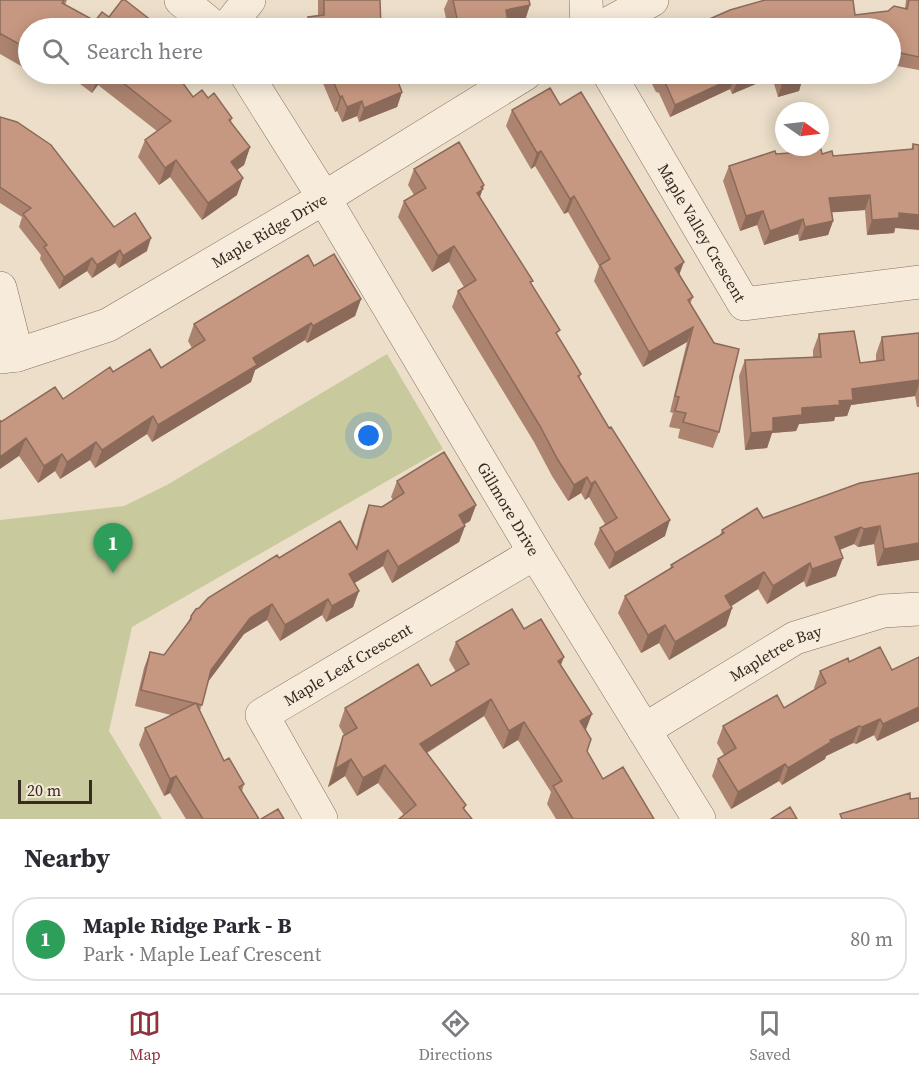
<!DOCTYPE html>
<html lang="en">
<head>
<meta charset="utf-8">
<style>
  :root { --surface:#fff; --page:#f2f2f3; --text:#2b2b33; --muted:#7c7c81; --line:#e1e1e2; --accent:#91333d }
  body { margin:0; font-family:"Source Serif 4",serif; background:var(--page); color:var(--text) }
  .compass { position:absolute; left:775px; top:102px; width:54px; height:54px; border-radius:50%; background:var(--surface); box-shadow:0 3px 15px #0003; rotate:104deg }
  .scale { position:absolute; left:18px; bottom:15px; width:74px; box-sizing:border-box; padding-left:6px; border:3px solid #382a21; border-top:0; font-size:16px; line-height:21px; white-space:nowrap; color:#382a21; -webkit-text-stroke:4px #f4e9d8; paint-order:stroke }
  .you { position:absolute; left:369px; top:436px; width:21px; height:21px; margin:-15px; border:4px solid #fff; border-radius:50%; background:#1a73e8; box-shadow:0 0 0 9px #1a73e833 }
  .badge { display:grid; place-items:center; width:39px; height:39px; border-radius:50%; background:var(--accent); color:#fff; font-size:20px; font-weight:700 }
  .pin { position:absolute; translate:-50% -50px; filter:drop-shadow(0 2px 3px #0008) }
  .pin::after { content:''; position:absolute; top:32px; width:21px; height:18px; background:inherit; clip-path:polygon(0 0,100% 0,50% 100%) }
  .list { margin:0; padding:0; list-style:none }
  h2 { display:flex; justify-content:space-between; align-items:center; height:78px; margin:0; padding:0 24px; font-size:26px }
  h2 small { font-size:20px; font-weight:400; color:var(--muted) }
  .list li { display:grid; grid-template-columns:39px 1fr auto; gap:18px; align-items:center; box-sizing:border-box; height:84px; margin:0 12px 12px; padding:0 12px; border:2px solid var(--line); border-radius:24px }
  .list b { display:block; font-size:22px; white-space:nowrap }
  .list p { margin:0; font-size:20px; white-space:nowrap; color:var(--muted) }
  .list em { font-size:20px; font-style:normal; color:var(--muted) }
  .icon { flex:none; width:33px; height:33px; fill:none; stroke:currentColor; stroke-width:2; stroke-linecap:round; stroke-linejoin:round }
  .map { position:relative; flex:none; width:919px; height:819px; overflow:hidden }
  .search { position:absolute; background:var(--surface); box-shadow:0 3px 15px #0003; left:18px; right:18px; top:18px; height:66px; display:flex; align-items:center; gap:15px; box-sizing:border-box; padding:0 21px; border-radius:33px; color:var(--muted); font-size:22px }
  .sheet { height:174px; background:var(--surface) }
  nav { display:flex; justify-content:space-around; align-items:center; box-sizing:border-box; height:84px; border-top:2px solid var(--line); background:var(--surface); font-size:16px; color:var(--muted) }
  nav a { display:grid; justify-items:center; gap:3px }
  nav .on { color:var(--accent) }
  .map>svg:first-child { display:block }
</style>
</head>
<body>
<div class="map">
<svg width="919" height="819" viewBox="0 0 919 819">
  <rect width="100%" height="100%" fill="#ecdec9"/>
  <path fill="#c8c99d" d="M387,354L443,449L132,627L109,731L162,819H0V520L124,506L167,485Z"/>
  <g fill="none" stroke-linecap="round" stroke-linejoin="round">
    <g stroke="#87705f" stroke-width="34">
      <g id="minor">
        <path d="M181,0L215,28"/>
        <path d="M586,0L587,28"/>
        <path d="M227,28L249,0"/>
        <path d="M600,28L652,0"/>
        <path id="s1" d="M246,74L324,198L535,553L699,819"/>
        <path id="s2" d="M609,74L744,304L919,282"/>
        <path d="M0,288L17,355"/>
        <path id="s3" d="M0,357L17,355L108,325L324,198L525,74"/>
        <path id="s4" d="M644,730L795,638L883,611L919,609"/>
        <path id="s5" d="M321,819L262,715L535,553"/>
      </g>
    </g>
    <use href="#minor" stroke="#f7ecdc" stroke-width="33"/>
  </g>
  <path fill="#ab836f" d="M0,0H67L65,5L95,21L109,17L152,21L164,28H28V70L0,54Z
    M318,0H387H380L381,28H304L308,17L318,15Z
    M448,0H529L524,24L506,27V28H448L444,9Z
    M906,0H919V70L891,65V28L855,15L905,9Z
    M35,74H49L46,80Z
    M67,74H176L177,75L193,97L208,98L232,118L231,122L250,147L244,165L237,170V195L202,220L170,177L159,185L138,157L145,140L157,131L98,85L92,93Z
    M319,74H395L402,92L397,107L359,122L357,116L342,122L337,111L335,112Z
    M656,74H877L875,78L801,84L799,91L778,97L772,77L732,94L730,89L670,117L659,93L656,92L652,84Z
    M560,105L680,275L693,297L690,304L719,432L713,448L678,438L680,429L669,427L673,413L670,412L687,342L643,367L594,281L599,266L568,212L564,214L535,166L531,169L506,126L512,110Z
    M0,117L114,227L147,251L119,268L115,263L92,278L87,271L59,289L40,259L41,255L19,227L22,217L0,203Z
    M913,144L919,145L894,233L867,235L865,210L832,212L833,221L828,235L799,241L798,234L764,245L757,225L740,231L723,181L729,166L776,154H822L833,156L911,150Z
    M414,169L484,185L480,197L531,285L558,336L581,374L579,379L665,536L609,569L594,544L600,528L605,524L589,497L585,500L581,493L568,501L552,476L534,442L452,307L458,291L464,287L449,262L432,272L398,217L404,201L414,195L408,185Z
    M314,266L361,299L355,316L307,343L305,340L255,370L251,382L152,442L147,434L95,468L90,460L60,479L55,471L38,483L19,456L1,422L63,399L113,372L161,368L192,348L188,341L194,324Z
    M919,333V407H917L915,396L851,405L847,416L835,417L834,421L799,424L796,431L772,433L767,448L745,450L739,376L745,360L813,357V350L819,334L860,363L876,361V354L882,337Z
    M397,481L476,505L470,521L464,524L465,526L459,542L392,583L383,566L354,583L359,591L353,607L326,622L322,615L280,641L267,620L244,634L207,682L200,711L224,761L244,784L242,791L259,819H186L170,793L164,796L139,745L145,728L171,715L135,706L144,668L150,652L164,655L188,622L191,616L199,608L279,558L356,547L363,521L369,505L382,507L393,500L391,497Z
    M860,483L910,561L877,566L874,544L858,547L854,544L840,550L836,576L806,587L804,581L767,604L758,589L731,606L732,608L726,626L669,660L659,643L641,653L618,613L625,596L670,569L671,565L720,535L722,530L763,518Z
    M524,629L561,665L586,730L587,751L603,779L654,819H556L547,804L551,792L518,740L503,749L484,716L427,753L466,805L464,810L404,815L378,783L357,796L345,776L328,787L337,754L343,736L344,735L339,726L345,708L431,686L456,672L449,660L456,642Z
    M919,657V721L877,741L874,735L856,744L853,743L826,756L825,759L782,785L779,781L731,809L712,776L718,759L724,755L717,743L723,726L784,708L815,690L814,688L820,671L849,662L892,670Z"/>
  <path fill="#8b6a5a" d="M530,5L524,24L506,27V28H477L506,10Z
    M100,74H103L98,85L92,93L98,76Z
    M755,74H773L772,77L732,94L737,82Z
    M801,74H877L875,78L801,84L799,91L778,97L782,84Z
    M735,77L730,89L670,117L675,105Z
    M402,92L397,107L359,122L364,108Z
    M342,96L337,111L335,112L340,97Z
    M362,101L357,116L342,122L347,107Z
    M250,147L244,165L224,179L231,162Z
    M541,151L535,166L531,169L537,153Z
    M176,160L170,177L159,185L165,168Z
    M243,178L237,195L202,220L208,203Z
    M484,185L477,205V193L481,187Z
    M870,195L865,210L824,213L829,198Z
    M574,196L568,212L564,214L570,199Z
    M763,211L757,225L740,231L746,216Z
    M899,213L919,215V230L895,228L894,233L867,235L872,220Z
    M803,219L798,234L764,245L770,231Z
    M833,221L828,235L799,241L805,227Z
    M151,238L147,251L119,268L123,256Z
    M454,246L449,262L432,272L438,256Z
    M120,250L115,263L92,278L97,265Z
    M92,258L87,271L59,289L64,277Z
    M684,262L678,278L675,268Z
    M361,299L355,316L307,343L313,326Z
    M311,323L305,340L255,370L251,382L152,442L158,425L253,358Z
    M693,327L687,342L643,367L649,352Z
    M919,380V384L915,396L851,405L847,416L835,417L834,421L799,424L796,431L772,433L767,448L745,450L751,433L773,418L802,408L839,401L852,389Z
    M153,416L147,434L95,468L102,450Z
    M26,438L19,456L0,469V457Z
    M96,442L90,460L60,479L67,462Z
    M62,454L55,471L38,483L44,466Z
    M587,477L581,493L568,501L574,485Z
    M595,481L589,497L585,500L591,484Z
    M476,505L470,521L453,531L459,515Z
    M670,520L665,536L609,569L615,553Z
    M465,526L459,542L392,583L398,567Z
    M880,526L874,544L858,547L864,529Z
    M861,527L854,544L828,554L835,537Z
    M919,543V560L877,566L884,549Z
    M388,550L383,566L343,590L349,574Z
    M843,558L836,576L806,587L812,569Z
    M810,563L804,581L767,604L773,586Z
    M764,572L758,589L719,614L725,596Z
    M359,591L353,607L326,622L332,606Z
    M328,599L322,615L280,641L285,625Z
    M272,604L267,620L244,634L205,686L211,670L250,618Z
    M732,608L726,626L669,660L675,642Z
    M665,625L659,643L641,653L648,635Z
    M564,657L557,675L558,661Z
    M491,699L484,716L413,761L420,744Z
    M919,707V721L877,741L883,724Z
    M592,714L585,732L580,721Z
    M880,719L874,735L856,744L862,727Z
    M524,722L518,740L503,749L509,731Z
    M859,726L853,743L826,756L825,759L782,785L788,768L830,740Z
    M351,759L345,776L328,787L335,769Z
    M785,764L779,781L731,809L738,792Z
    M385,765L378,783L357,796L363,778Z
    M176,776L170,793L164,796L170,779Z"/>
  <path fill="#c79881" stroke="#8b6a5a" stroke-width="1.5" d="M0,0H64L62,3L95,21L102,12L109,17L122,0H125L152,21L153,20L164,28H28V49L1,34L0,35Z
    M324,0H380L381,28H310L308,17L324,15Z
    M453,0H529L530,5L506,10L508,22L477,28H459Z
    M765,0H853L855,15L888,11L894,6L907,9L909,0H919V57L891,51V28H689L730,10Z
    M112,74H176L177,75L193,97L202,90L208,98L214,93L232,118L229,120L250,147L231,162L243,178L208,203L176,160L165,168L145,140L171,121Z
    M330,74H395L402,92L364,108L362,101L347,107L342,96L340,97Z
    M658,74H755L737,82L735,77L675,105L664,80L661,79Z
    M779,74H802L803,78L782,84Z
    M550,88L560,105L581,92L684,262L675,268L693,297L688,300L714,343L739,349L719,432L683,422L686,413L675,411L679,397L675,396L693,327L649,352L600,265L610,259L574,196L570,199L541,151L537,153L512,110Z
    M0,117L17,122L51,145L114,227L135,213L151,238L123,256L120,250L97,265L92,258L64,277L44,247L47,245L23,214L31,208L0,187Z
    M459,142L484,185L481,187L483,189L477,193L533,281L530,282L560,330L556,333L581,374L578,376L609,428L611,427L670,520L615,553L600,528L617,518L595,481L591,484L587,477L574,485L558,460L540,426L458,291L476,280L454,246L438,256L404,201L426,188L414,169Z
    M913,144L919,145V215L899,213V218L872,220L870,195L829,198L833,221L805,227L803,219L770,231L763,211L746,216L729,166L775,151L776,154L804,152L821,149L822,154L832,151L833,156L913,149Z
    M334,254L361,299L313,326L311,323L253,358L257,365L158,425L153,416L102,450L96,442L67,462L62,454L44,466L26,438L0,457V420L1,422L55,387L63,399L110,367L113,372L150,349L161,368L205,340L194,324L308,255L314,266Z
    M854,331L860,363L884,360L882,337L919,333V380L852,389L853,400L839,401L840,405L802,408V415L773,418V431L751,433L745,360L821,357L819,334Z
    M444,452L476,505L459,515L465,526L398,567L388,550L349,574L359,591L332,606L328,599L285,625L272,604L250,618L211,670L202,705L141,690L150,652L164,655L191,619V616L196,609L199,608L208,598L277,555L279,558L340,521L357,549L369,505L382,507L404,493L397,481Z
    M919,473V543L884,549L880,526L864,529L861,527L835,537L843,558L812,569L810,563L773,586L764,572L725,596L732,608L675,642L665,625L648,635L625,596L673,567L671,565L724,533L722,530L757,508L763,518L860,483Z
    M512,609L524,629L541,619L564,657L558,661L592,714L580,721L591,739L587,751L603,779L623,767L654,819H573L553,786L562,781L524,722L509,731L491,699L420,744L466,805L463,808L472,819H399L416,805L385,765L363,778L351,759L335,769L343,736L357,728L345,708L418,664L431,686L469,664L456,642Z
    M880,647L892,670L919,657V707L883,724L880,719L862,727L859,726L830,740L831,742L788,768L785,764L738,792L718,759L736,748L723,726L777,695L784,708L826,683L820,671L848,658L849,662Z
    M196,703L224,761L229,758L244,784L239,787L259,819H203L176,776L170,779L145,728Z
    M910,793V799L919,798V819H842L840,814Z
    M790,807L797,819H771Z
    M278,809L284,819H261Z"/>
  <g text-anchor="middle" stroke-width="6" stroke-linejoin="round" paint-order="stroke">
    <g font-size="16" fill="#382a21" stroke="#f4e9d8">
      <text dy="6" stroke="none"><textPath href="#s3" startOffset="300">Maple Ridge Drive</textPath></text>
      <text dy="6" stroke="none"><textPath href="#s2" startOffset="184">Maple Valley Crescent</textPath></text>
      <text dy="6" stroke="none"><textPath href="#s1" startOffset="508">Gillmore Drive</textPath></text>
      <text dy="6" stroke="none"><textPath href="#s4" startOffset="153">Mapletree Bay</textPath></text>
      <text dy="6" stroke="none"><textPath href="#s5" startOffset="219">Maple Leaf Crescent</textPath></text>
    </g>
  </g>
</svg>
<svg class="compass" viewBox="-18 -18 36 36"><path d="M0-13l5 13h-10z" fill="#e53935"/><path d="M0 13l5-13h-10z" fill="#7c7c81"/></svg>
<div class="scale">20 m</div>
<div class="you"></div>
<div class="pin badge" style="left:113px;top:573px;background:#2e9e5b">1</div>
<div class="search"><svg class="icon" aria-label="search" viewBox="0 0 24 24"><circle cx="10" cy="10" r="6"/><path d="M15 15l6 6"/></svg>Search here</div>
</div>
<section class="sheet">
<h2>Nearby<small></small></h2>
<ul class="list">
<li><span class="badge" style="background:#2e9e5b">1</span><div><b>Maple Ridge Park - B</b><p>Park · Maple Leaf Crescent</p></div><em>80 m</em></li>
</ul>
</section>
<nav>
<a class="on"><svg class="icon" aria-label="map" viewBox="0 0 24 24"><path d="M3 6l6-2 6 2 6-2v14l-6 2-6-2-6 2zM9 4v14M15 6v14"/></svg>Map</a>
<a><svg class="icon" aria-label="directions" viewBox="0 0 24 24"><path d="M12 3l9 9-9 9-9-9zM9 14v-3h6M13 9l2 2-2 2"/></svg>Directions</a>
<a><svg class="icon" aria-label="saved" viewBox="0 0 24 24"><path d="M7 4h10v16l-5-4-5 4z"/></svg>Saved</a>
</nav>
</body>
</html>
